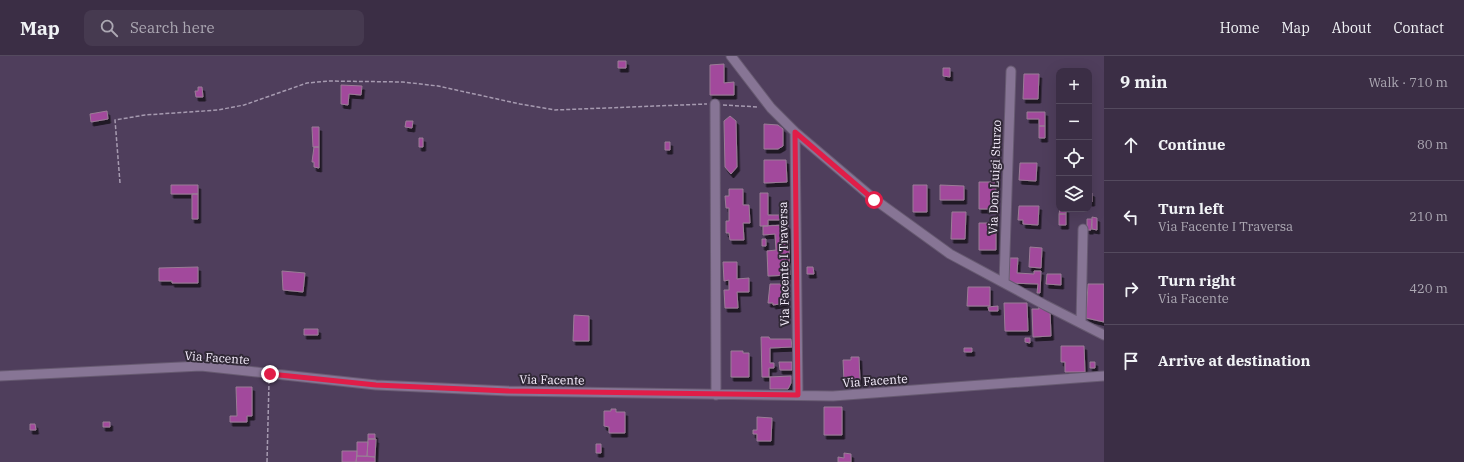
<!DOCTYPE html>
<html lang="en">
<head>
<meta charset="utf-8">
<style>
  :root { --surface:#3b2e45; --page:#463a50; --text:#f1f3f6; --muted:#aca8b3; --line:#544a5e }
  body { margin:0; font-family:"IBM Plex Serif",serif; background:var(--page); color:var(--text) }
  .controls { position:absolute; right:12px; top:12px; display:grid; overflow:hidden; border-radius:8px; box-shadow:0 4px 16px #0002 }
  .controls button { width:36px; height:36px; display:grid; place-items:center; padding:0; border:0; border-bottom:1px solid var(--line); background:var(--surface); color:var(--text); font:20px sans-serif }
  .stop { position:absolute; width:12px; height:12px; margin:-9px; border:3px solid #e11d48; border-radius:50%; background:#fff }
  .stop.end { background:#e11d48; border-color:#fff; box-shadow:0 1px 4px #0008 }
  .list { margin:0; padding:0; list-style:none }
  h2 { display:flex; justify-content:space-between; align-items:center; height:52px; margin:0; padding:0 16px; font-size:17px }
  h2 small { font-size:13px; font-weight:400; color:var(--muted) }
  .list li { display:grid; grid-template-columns:26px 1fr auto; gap:12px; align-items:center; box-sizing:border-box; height:72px; padding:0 16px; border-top:1px solid var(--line) }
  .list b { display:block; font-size:15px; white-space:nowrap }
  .list p { margin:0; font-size:13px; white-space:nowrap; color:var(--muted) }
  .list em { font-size:13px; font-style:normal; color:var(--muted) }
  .icon { flex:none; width:22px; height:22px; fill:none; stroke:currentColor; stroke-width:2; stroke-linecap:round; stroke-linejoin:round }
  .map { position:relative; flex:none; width:1104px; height:406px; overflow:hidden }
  header { display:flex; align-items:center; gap:24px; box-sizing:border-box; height:56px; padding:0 20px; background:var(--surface); border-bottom:1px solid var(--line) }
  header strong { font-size:19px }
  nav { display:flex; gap:22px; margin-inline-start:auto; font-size:14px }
  .search { width:280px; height:36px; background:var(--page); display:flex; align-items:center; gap:10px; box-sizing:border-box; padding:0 14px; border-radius:8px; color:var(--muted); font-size:15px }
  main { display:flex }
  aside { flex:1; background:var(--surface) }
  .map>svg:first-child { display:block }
</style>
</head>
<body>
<header>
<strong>Map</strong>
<div class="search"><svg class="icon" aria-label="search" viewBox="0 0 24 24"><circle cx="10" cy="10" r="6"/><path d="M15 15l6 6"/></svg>Search here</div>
<nav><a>Home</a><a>Map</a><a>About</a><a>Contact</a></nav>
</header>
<main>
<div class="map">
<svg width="1104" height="406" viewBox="0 0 1104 406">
  <defs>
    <filter id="shadow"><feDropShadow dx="2.5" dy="4" stdDeviation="0" flood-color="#0009"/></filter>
  </defs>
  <rect width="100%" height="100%" fill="#4f3e5c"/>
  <path fill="#a2489c" stroke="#9a7c96" filter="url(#shadow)" d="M618,5H626V12H618Z
    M724,8V27L734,26V39H710V9Z
    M943,12H950V21L943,20Z
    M1024,18H1039L1038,43H1023Z
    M341,29L362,30L361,39L349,38L348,49L341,48Z
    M198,31H202L203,41H196L195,35H198Z
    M107,55L108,63L91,66L90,58Z
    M1027,56H1045V70H1039V63H1027Z
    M730,60L736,65L737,111L731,118L725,111L724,65Z
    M406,65H413L412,72L405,71Z
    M764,68L778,69L783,73V90L778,93H764Z
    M1039,70H1045V82H1039Z
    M312,71H319V91H313Z
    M419,82H423V91H419Z
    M665,86H670V94H665Z
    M314,91H319V112L314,111V106H312Z
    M764,104H786L787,126L764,127Z
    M1020,107H1037L1036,125L1019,124Z
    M979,126H996V153H979Z
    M171,129H198V138H171Z
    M913,129H927V156H913Z
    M940,129L964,130V144H940Z
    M729,133H743V149H749L750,167H743L744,184H730L729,177H726V165H729V152H726L725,140H729Z
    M1089,136L1092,137V146H1089Z
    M760,137H768V159H785V164H768V170H760Z
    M192,138H198V163H192Z
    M1019,150H1039L1038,169L1023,168V164H1018Z
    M1060,153H1066V158H1059Z
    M952,156H966L965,183H951Z
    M1059,158H1066V169H1059Z
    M1092,161L1097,162V174L1092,173Z
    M1087,163H1092L1091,174H1087Z
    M979,167H996V194H979Z
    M788,169L790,219L768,220L767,195L776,194L775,178L763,179V170Z
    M762,183H766V190H762Z
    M1030,191L1042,192L1041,212L1029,211Z
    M1010,202H1018L1017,217L1034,218V215H1041L1040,237H1037L1038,228L1009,227Z
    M723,206H737V223L749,222V236H737L738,252H725L724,234H729V224L724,225Z
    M198,211V227H172V225H159V212Z
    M807,211H813L814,218H807Z
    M282,215L305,217L303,236L283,234Z
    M1047,218H1061V229L1046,228Z
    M770,228H786V233H783L786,247L773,249V247H768Z
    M1088,228H1104V266L1086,262Z
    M968,231H990V250H967Z
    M1004,247H1027L1028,275H1005Z
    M1038,249L1050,254L1051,280L1033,281L1032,253H1039Z
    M998,250V255H989L988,251Z
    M574,259L589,260V285H573Z
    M304,273H318V279H304Z
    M761,281H769L770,283H791L792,291L770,292V307H774V312H769V321L791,320V327L788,333H770V321H762Z
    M1025,282H1030V287L1025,286Z
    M1061,290H1084L1085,316H1065V306H1061Z
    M964,292H972V296H964Z
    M731,295H743V297H749V321H731Z
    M851,301H859L860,325H844L843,304H851Z
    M779,306H792V314H780Z
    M1090,306H1095V312H1090Z
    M236,331H252V360H247V366H230V360H237Z
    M824,351H842V379H824Z
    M611,353H616V356H625V377H609V371L604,370V355H611Z
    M757,361L772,362L771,385H757V378H753V374H757Z
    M103,366H110V371H103Z
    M30,368H35L36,374H30Z
    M368,378H375V383H368Z
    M368,383H376L375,401L367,400Z
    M357,386H368L367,400H357Z
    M596,388H601V397H596Z
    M342,395H357L356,406H342Z
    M844,397L851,398V406H838V401L844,402Z
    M357,400L375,401V406H356Z"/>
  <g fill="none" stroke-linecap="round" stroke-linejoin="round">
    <g stroke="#675a71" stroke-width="11">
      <path id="minor" d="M731,0L771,52L795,76L874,143L950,198L1045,249L1104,279
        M715,48L716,339
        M795,76L798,339
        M1004,227L1011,15
        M1081,267L1083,173
        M0,320L201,310L376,329L508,335L833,340L1104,320"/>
    </g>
    <path stroke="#a69ab0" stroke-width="1.5" stroke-dasharray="4 2" stroke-linecap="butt" d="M723,49L759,51
      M120,127L115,64L145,59L218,54L244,49L307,27L329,25L403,26L438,30L520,48L555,54L707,48
      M267,406L269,326"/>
    <use href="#minor" stroke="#877595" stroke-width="9"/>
  </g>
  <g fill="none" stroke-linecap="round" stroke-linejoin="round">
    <path stroke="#e11d48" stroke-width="5" d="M270,318L376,329L508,335L798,339L795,76L874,144"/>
  </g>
  <g text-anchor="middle" stroke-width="4" stroke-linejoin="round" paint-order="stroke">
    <g font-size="12" fill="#f7effe" stroke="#312937">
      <text transform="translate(995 121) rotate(-88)" y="4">Via Don Luigi Sturzo</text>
      <text transform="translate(784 208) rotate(-91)" y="4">Via Facente I Traversa</text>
      <text transform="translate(217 302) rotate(4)" y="4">Via Facente</text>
      <text transform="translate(552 324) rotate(1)" y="4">Via Facente</text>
      <text transform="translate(875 325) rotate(-4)" y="4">Via Facente</text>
    </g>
  </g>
</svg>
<div class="controls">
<button>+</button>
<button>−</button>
<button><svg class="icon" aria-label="locate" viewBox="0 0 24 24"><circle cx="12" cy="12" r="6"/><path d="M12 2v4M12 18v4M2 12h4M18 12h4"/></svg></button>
<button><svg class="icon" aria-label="layers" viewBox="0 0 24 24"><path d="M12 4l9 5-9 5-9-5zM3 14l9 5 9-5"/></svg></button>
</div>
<div class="stop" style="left:874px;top:144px"></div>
<div class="stop end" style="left:270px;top:318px"></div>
</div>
<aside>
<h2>9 min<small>Walk · 710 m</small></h2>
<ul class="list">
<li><svg class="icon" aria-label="ahead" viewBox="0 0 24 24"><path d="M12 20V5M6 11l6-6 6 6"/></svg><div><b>Continue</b></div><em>80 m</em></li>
<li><svg class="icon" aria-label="left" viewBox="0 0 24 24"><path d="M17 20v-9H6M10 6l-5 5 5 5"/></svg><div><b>Turn left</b><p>Via Facente I Traversa</p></div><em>210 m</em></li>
<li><svg class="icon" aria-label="right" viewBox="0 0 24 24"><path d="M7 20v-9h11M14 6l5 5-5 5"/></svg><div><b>Turn right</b><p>Via Facente</p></div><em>420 m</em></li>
<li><svg class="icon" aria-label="arrive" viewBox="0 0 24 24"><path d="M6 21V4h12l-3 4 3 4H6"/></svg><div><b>Arrive at destination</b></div></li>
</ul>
</aside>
</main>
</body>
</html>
